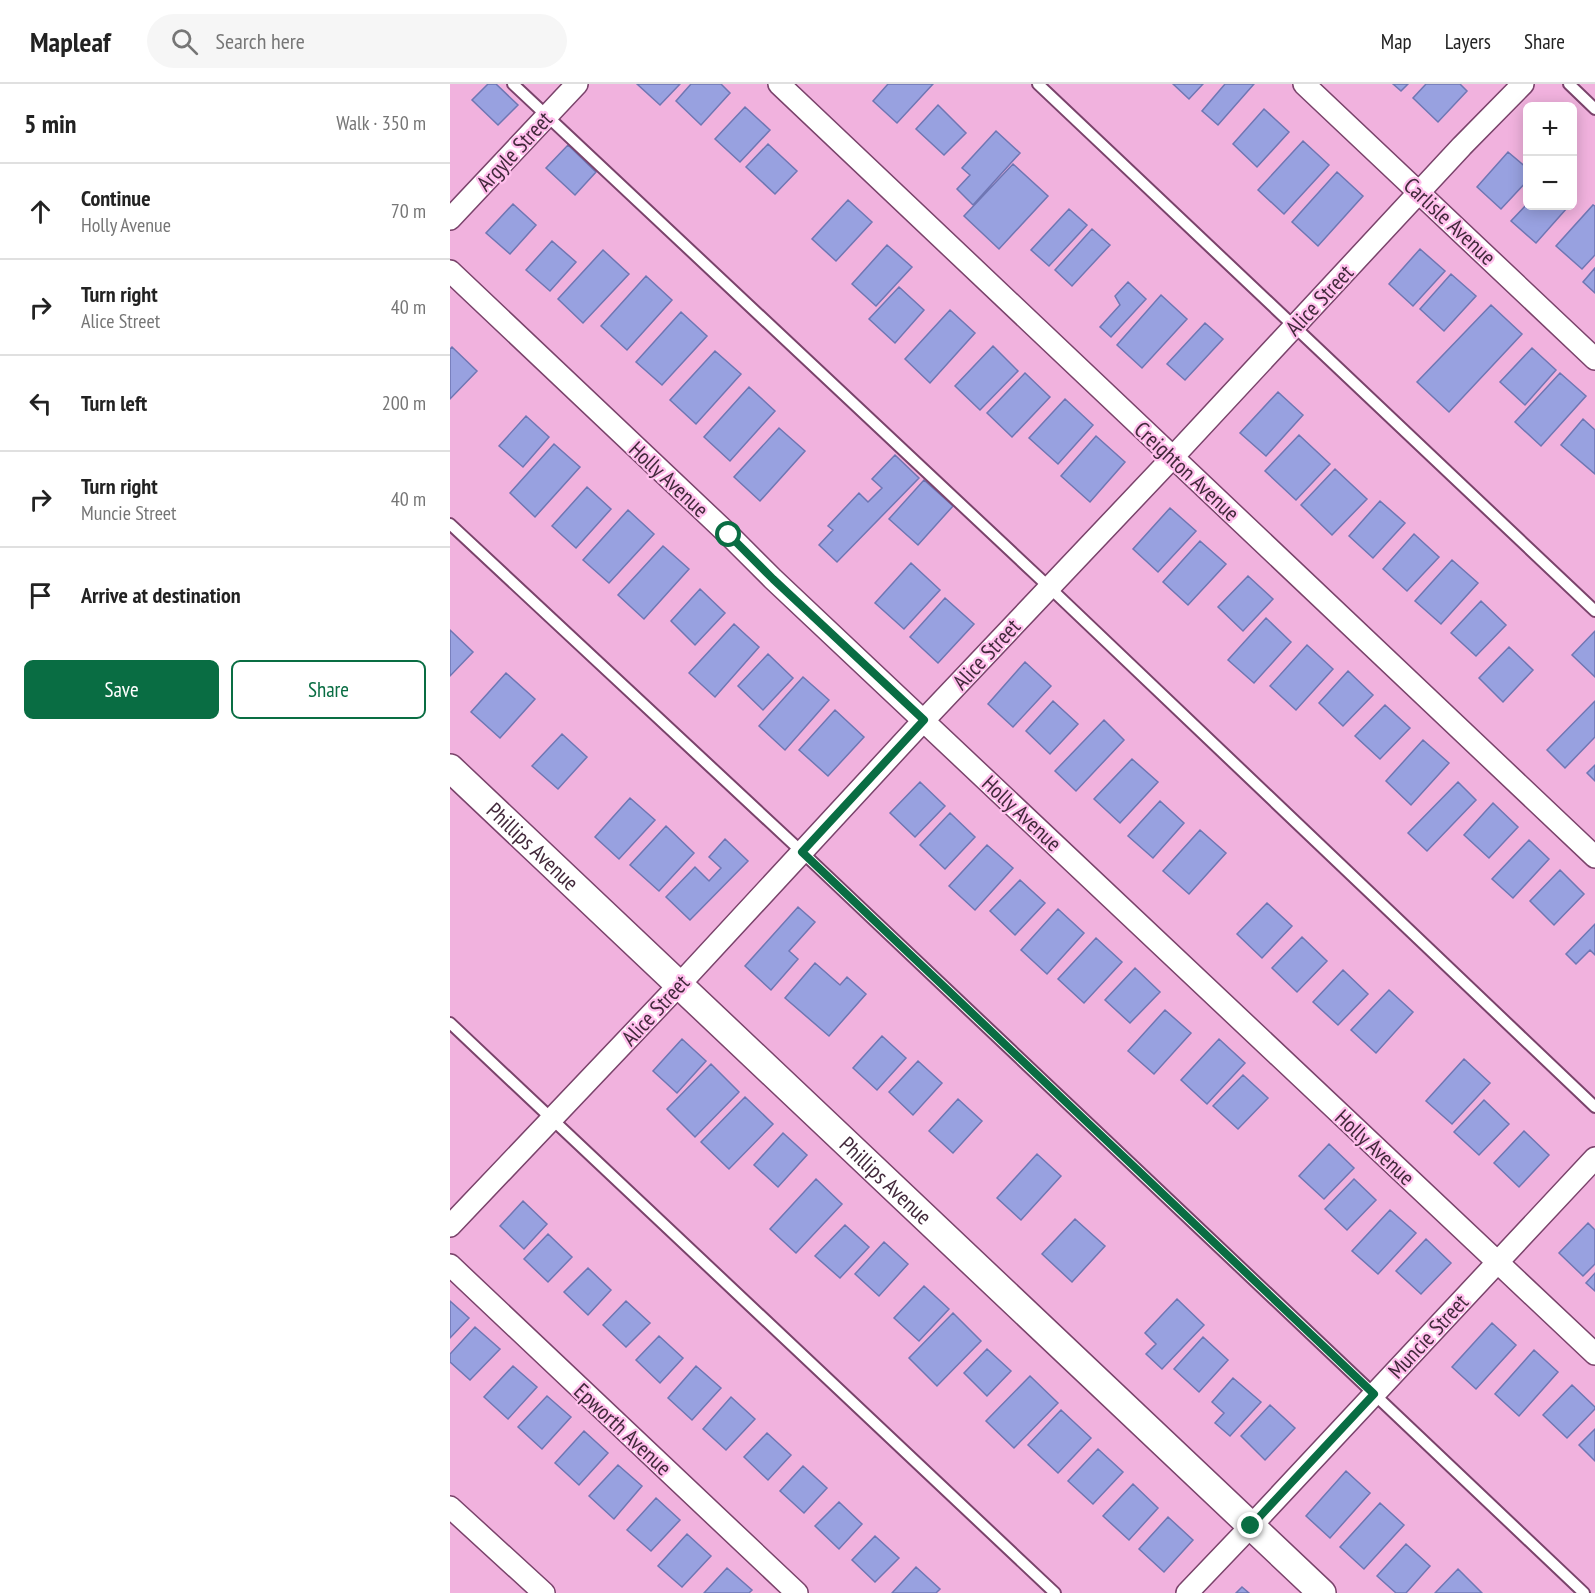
<!DOCTYPE html>
<html lang="en">
<head>
<meta charset="utf-8">
<style>
  :root { --surface:#fff; --page:#f6f6f6; --text:#222; --muted:#767676; --line:#e0e0e0; --accent:#096d43 }
  body { margin:0; font-family:"PT Sans Narrow",sans-serif; background:var(--page); color:var(--text) }
  .controls { position:absolute; right:18px; top:18px; display:grid; overflow:hidden; border-radius:9px; box-shadow:0 3px 15px #0003 }
  .controls button { width:54px; height:54px; display:grid; place-items:center; padding:0; border:0; border-bottom:2px solid var(--line); background:var(--surface); color:var(--text); font:30px sans-serif }
  .stop { position:absolute; width:18px; height:18px; margin:-14px; border:4px solid #096d43; border-radius:50%; background:#fff }
  .stop.end { background:#096d43; border-color:#fff; box-shadow:0 2px 6px #0008 }
  .list { margin:0; padding:0; list-style:none }
  h2 { display:flex; justify-content:space-between; align-items:center; height:78px; margin:0; padding:0 24px; font-size:26px }
  h2 small { font-size:20px; font-weight:400; color:var(--muted) }
  .list li { display:grid; grid-template-columns:39px 1fr auto; gap:18px; align-items:center; box-sizing:border-box; height:96px; padding:0 24px; border-top:2px solid var(--line) }
  .list b { display:block; font-size:22px; white-space:nowrap }
  .list p { margin:0; font-size:20px; white-space:nowrap; color:var(--muted) }
  .list em { font-size:20px; font-style:normal; color:var(--muted) }
  .actions { display:flex; gap:12px; padding:18px 24px }
  .actions a { flex:1; padding:14px 0; border:2px solid var(--accent); border-radius:9px; text-align:center; font-size:21px; color:var(--accent) }
  .actions .main { background:var(--accent); color:#fff }
  .icon { flex:none; width:33px; height:33px; fill:none; stroke:currentColor; stroke-width:2; stroke-linecap:round; stroke-linejoin:round }
  .map { position:relative; flex:none; width:1145px; height:1509px; overflow:hidden }
  header { display:flex; align-items:center; gap:36px; box-sizing:border-box; height:84px; padding:0 30px; background:var(--surface); border-bottom:2px solid var(--line) }
  header strong { font-size:28px }
  nav { display:flex; gap:33px; margin-inline-start:auto; font-size:21px }
  .search { width:420px; height:54px; background:var(--page); display:flex; align-items:center; gap:15px; box-sizing:border-box; padding:0 21px; border-radius:33px; color:var(--muted); font-size:22px }
  main { display:flex }
  aside { flex:1; background:var(--surface) }
  .map>svg:first-child { display:block }
</style>
</head>
<body>
<header>
<strong>Mapleaf</strong>
<div class="search"><svg class="icon" aria-label="search" viewBox="0 0 24 24"><circle cx="10" cy="10" r="6"/><path d="M15 15l6 6"/></svg>Search here</div>
<nav><a>Map</a><a>Layers</a><a>Share</a></nav>
</header>
<main>
<aside>
<h2>5 min<small>Walk · 350 m</small></h2>
<ul class="list">
<li><svg class="icon" aria-label="ahead" viewBox="0 0 24 24"><path d="M12 20V5M6 11l6-6 6 6"/></svg><div><b>Continue</b><p>Holly Avenue</p></div><em>70 m</em></li>
<li><svg class="icon" aria-label="right" viewBox="0 0 24 24"><path d="M7 20v-9h11M14 6l5 5-5 5"/></svg><div><b>Turn right</b><p>Alice Street</p></div><em>40 m</em></li>
<li><svg class="icon" aria-label="left" viewBox="0 0 24 24"><path d="M17 20v-9H6M10 6l-5 5 5 5"/></svg><div><b>Turn left</b></div><em>200 m</em></li>
<li><svg class="icon" aria-label="right" viewBox="0 0 24 24"><path d="M7 20v-9h11M14 6l5 5-5 5"/></svg><div><b>Turn right</b><p>Muncie Street</p></div><em>40 m</em></li>
<li><svg class="icon" aria-label="arrive" viewBox="0 0 24 24"><path d="M6 21V4h12l-3 4 3 4H6"/></svg><div><b>Arrive at destination</b></div></li>
</ul>
<div class="actions"><a class="main">Save</a><a>Share</a></div>
</aside>
<div class="map">
<svg width="1145" height="1509" viewBox="0 0 1145 1509">
  <rect width="100%" height="100%" fill="#f1b2de"/>
  <path fill="#98a1e0" stroke="#6f76b3" stroke-width="1.5" d="M38,0H46L68,21L48,41L22,16Z
    M187,0H230L210,21Z
    M241,0H271L280,9L251,41L226,17Z
    M438,0H483L447,39L423,17Z
    M723,0H753L739,15Z
    M775,0H804L768,41L752,27Z
    M943,0H958L951,7Z
    M976,0H1010L1017,7L988,38L963,14Z
    M488,21L516,49L494,71L466,45Z
    M295,23L320,46L290,78L265,55Z
    M814,25L839,48L807,83L783,60Z
    M546,47L570,69L523,121L507,105L520,91L512,84Z
    M853,57L879,81L834,130L808,106Z
    M318,60L347,87L325,110L296,83Z
    M118,61L146,88L125,111L96,84Z
    M1058,68L1078,85V96L1051,125L1027,103Z
    M563,80L598,112L549,165L514,132Z
    M887,88L913,112L868,162L842,138Z
    M398,116L422,138L386,177L362,155Z
    M1078,119V122H1115L1117,124L1086,159L1061,137Z
    M63,120L86,141L60,170L36,149Z
    M1143,121L1145,122V171L1132,185L1106,162Z
    M619,125L637,141L599,182L581,166Z
    M642,145L660,161L622,202L605,186Z
    M102,157L126,178L100,207L76,186Z
    M437,161L462,183L426,222L402,200Z
    M970,165L995,187L963,222L939,200Z
    M153,166L179,190L133,239L108,215Z
    M1145,184V209L1133,198Z
    M1001,190L1026,212L994,247L970,225Z
    M196,192L222,216L177,266L151,242Z
    M678,198L696,215L661,253L650,243L670,221L665,212Z
    M449,203L474,226L445,259L419,235Z
    M711,211L737,235L692,284L667,261Z
    M1041,221L1072,250L999,328L967,298Z
    M500,226L525,249L480,299L455,275Z
    M231,228L257,252L212,301L186,278Z
    M755,239L773,255L735,296L717,280Z
    M543,262L568,287L530,326L505,302Z
    M2,263L27,287L0,315V265Z
    M1082,264L1106,286L1075,321L1050,298Z
    M265,267L291,290L246,340L220,316Z
    M575,289L600,313L562,353L537,329Z
    M1110,289L1136,312L1091,362L1065,338Z
    M299,303L325,327L280,377L254,353Z
    M828,308L853,331L816,372L790,349Z
    M615,315L643,341L608,380L579,354Z
    M76,332L99,353L73,383L49,362Z
    M1133,335L1145,346V390L1111,361Z
    M329,344L355,367L310,417L284,393Z
    M849,351L880,380L846,416L815,387Z
    M646,352L675,378L640,418L611,392Z
    M104,360L130,383L85,433L60,409Z
    M445,371L469,394L387,478L369,461L383,446L378,442L409,409L418,418L432,404L422,395Z
    M885,385L917,415L882,451L851,421Z
    M474,396L503,422L468,461L439,435Z
    M137,403L161,425L126,464L102,442Z
    M930,417L955,439L923,474L899,452Z
    M720,424L746,447L708,488L683,465Z
    M178,426L204,450L159,499L133,476Z
    M964,450L989,473L957,507L933,485Z
    M750,457L776,480L738,521L713,498Z
    M213,462L239,485L194,535L168,511Z
    M1002,476L1028,499L991,540L965,517Z
    M461,479L490,506L454,545L425,519Z
    M798,492L823,515L793,547L768,523Z
    M250,505L275,529L245,561L221,537Z
    M495,514L524,540L488,579L460,553Z
    M1031,517L1056,541L1026,572L1001,549Z
    M816,534L841,558L804,599L778,576Z
    M284,540L309,563L265,613L239,589Z
    M0,546L23,568L0,592Z
    M1145,547V593L1122,571Z
    M857,561L883,585L846,626L820,602Z
    M1059,563L1083,586L1053,618L1029,594Z
    M318,570L343,594L313,626L288,602Z
    M575,578L601,602L563,643L538,620Z
    M898,587L923,611L893,642L869,619Z
    M56,589L85,615L50,654L21,628Z
    M353,593L379,616L335,666L309,642Z
    M603,617L628,640L600,670L576,647Z
    M1145,617V653L1115,684L1097,666Z
    M935,621L960,644L930,675L905,652Z
    M385,626L414,653L378,692L349,666Z
    M654,636L674,656L626,707L605,687Z
    M112,650L137,673L108,705L82,682Z
    M973,656L999,679L961,721L936,697Z
    M682,675L708,698L670,739L644,715Z
    M1145,681V697L1137,689Z
    M470,698L495,722L465,753L440,729Z
    M1008,698L1026,716L977,767L958,749Z
    M180,714L205,736L169,775L145,753Z
    M710,717L734,739L703,774L678,752Z
    M1043,719L1068,743L1039,774L1014,751Z
    M500,729L525,753L495,785L470,761Z
    M216,742L244,769L209,807L180,781Z
    M750,746L776,769L739,810L713,787Z
    M275,755L298,777L240,836L216,813L245,783L259,797L271,784L259,773Z
    M1079,756L1099,775L1063,814L1042,795Z
    M537,761L563,784L525,826L499,802Z
    M1110,786L1134,810L1104,841L1080,817Z
    M570,796L595,819L565,851L540,827Z
    M817,819L842,842L812,874L787,850Z
    M348,823L365,838L339,867L348,875L321,906L295,882Z
    M608,825L634,849L597,890L571,866Z
    M1145,840V871L1140,866L1126,880L1116,870Z
    M852,853L877,877L847,908L822,884Z
    M646,854L672,878L634,919L608,895Z
    M365,879L390,901L397,893L416,910L379,952L335,914Z
    M685,884L710,908L680,939L655,916Z
    M893,886L918,910L888,941L863,918Z
    M939,906L963,928L926,969L901,946Z
    M715,926L741,949L704,990L678,967Z
    M432,952L456,974L427,1006L403,984Z
    M232,955L256,977L227,1009L203,987Z
    M769,955L795,979L757,1020L731,996Z
    M1014,975L1040,999L1002,1040L976,1017Z
    M468,977L492,999L463,1031L439,1008Z
    M261,980L289,1008L245,1053L217,1025Z
    M793,991L818,1014L788,1045L763,1022Z
    M295,1013L323,1040L279,1085L251,1058Z
    M508,1015L532,1037L503,1069L479,1047Z
    M1034,1016L1059,1040L1029,1071L1004,1048Z
    M1074,1047L1099,1071L1069,1103L1044,1079Z
    M333,1049L357,1071L328,1103L304,1081Z
    M879,1060L904,1084L874,1115L849,1092Z
    M587,1070L611,1092L571,1136L547,1114Z
    M366,1095L392,1120L346,1169L320,1145Z
    M904,1095L926,1116L897,1146L875,1125Z
    M73,1117L97,1140L74,1165L50,1142Z
    M940,1126L966,1149L928,1190L902,1167Z
    M625,1135L655,1162L622,1198L592,1170Z
    M1138,1139L1145,1146V1180L1133,1192L1109,1169Z
    M395,1141L419,1163L390,1194L365,1172Z
    M98,1150L122,1173L98,1198L74,1175Z
    M976,1155L1001,1179L971,1210L946,1187Z
    M434,1158L458,1180L429,1212L405,1190Z
    M138,1184L161,1206L138,1231L114,1208Z
    M1145,1189V1207L1136,1199Z
    M474,1202L499,1225L469,1257L444,1234Z
    M727,1215L754,1241L712,1285L696,1270L706,1260L695,1249Z
    M0,1217L19,1234L0,1254Z
    M176,1217L200,1239L176,1263L153,1241Z
    M503,1229L531,1257L487,1302L459,1274Z
    M1042,1239L1066,1261L1026,1305L1002,1283Z
    M25,1243L50,1265L20,1296L0,1278V1270Z
    M209,1252L233,1274L210,1299L186,1276Z
    M753,1253L778,1276L749,1308L724,1285Z
    M537,1265L561,1287L537,1312L514,1289Z
    M1084,1266L1108,1288L1069,1332L1045,1310Z
    M63,1282L87,1303L58,1335L34,1313Z
    M246,1282L271,1304L242,1336L218,1314Z
    M580,1292L608,1319L564,1364L536,1337Z
    M783,1294L811,1318L780,1352L765,1339L774,1329L762,1318Z
    M1122,1301L1145,1323V1325L1117,1354L1093,1331Z
    M97,1312L121,1333L92,1365L68,1343Z
    M281,1313L305,1335L276,1366L253,1345Z
    M820,1321L845,1344L815,1376L791,1352Z
    M611,1326L641,1354L608,1389L578,1361Z
    M1145,1345V1377L1129,1361Z
    M134,1347L158,1369L129,1401L105,1379Z
    M317,1349L341,1371L318,1396L294,1373Z
    M648,1365L673,1388L643,1420L618,1397Z
    M168,1381L192,1402L164,1435L139,1412Z
    M353,1382L377,1404L354,1429L330,1407Z
    M896,1387L920,1409L880,1454L856,1432Z
    M683,1400L708,1424L679,1456L653,1432Z
    M206,1414L230,1436L201,1467L177,1446Z
    M389,1418L412,1440L389,1465L365,1442Z
    M930,1419L954,1441L914,1485L890,1463Z
    M718,1433L743,1456L714,1488L689,1465Z
    M237,1450L261,1472L232,1503L208,1482Z
    M425,1452L449,1474L425,1498L402,1476Z
    M956,1460L980,1482L956,1509H946L927,1492Z
    M466,1483L490,1505L486,1509H442Z
    M277,1484L302,1506L299,1509H254Z
    M1008,1485L1032,1509H985Z
    M792,1503L799,1509H786Z"/>
  <g fill="none" stroke-linecap="round" stroke-linejoin="round">
    <g stroke="#7a436b" stroke-width="14">
      <path id="service" d="M63,0L599,503L1145,1023
        M588,0L1145,527
        M1119,0L1145,25
        M0,440L352,768L1134,1509
        M0,939L605,1509"/>
    </g>
    <g stroke="#7a436b" stroke-width="24">
      <path id="minor" d="M329,0L1145,773
        M854,0L1145,275
        M0,135L127,0
        M0,187L279,451L323,495L1145,1270
        M0,1142L229,901L474,636L723,373L1012,62L1073,0
        M0,1181L347,1509
        M0,1423L94,1509
        M737,1509L801,1442L1145,1074"/>
    </g>
    <g stroke="#7a436b" stroke-width="30">
      <g id="tertiary">
        <path id="s1" d="M0,684L872,1509"/>
      </g>
    </g>
    <use href="#service" stroke="#fff" stroke-width="10"/>
    <use href="#minor" stroke="#fff" stroke-width="21"/>
    <use href="#tertiary" stroke="#fff" stroke-width="27"/>
  </g>
  <g fill="none" stroke-linecap="round" stroke-linejoin="round">
    <path stroke="#096d43" stroke-width="8" d="M279,451L323,495L474,636L352,768L924,1310L801,1442"/>
  </g>
  <g text-anchor="middle" stroke-width="4.5" stroke-linejoin="round" paint-order="stroke">
    <g font-size="22" fill="#42293b" stroke="#ffbfec">
      <text transform="translate(64 67) rotate(-47)" y="8">Argyle Street</text>
      <text transform="translate(1000 137) rotate(43)" y="8">Carlisle Avenue</text>
      <text transform="translate(869 216) rotate(-47)" y="8">Alice Street</text>
      <text transform="translate(737 387) rotate(43)" y="8">Creighton Avenue</text>
      <text transform="translate(219 395) rotate(43)" y="8">Holly Avenue</text>
      <text transform="translate(536 570) rotate(-47)" y="8">Alice Street</text>
      <text transform="translate(572 729) rotate(43)" y="8">Holly Avenue</text>
      <text dy="8" stroke="none"><textPath href="#s1" startOffset="114">Phillips Avenue</textPath></text>
      <text transform="translate(205 926) rotate(-47)" y="8">Alice Street</text>
      <text transform="translate(925 1063) rotate(43)" y="8">Holly Avenue</text>
      <text dy="8" stroke="none"><textPath href="#s1" startOffset="600">Phillips Avenue</textPath></text>
      <text transform="translate(978 1252) rotate(-47)" y="8">Muncie Street</text>
      <text transform="translate(173 1345) rotate(43)" y="8">Epworth Avenue</text>
    </g>
  </g>
</svg>
<div class="controls">
<button>+</button>
<button>−</button>
</div>
<div class="stop" style="left:279px;top:451px"></div>
<div class="stop end" style="left:801px;top:1442px"></div>
</div>
</main>
</body>
</html>
